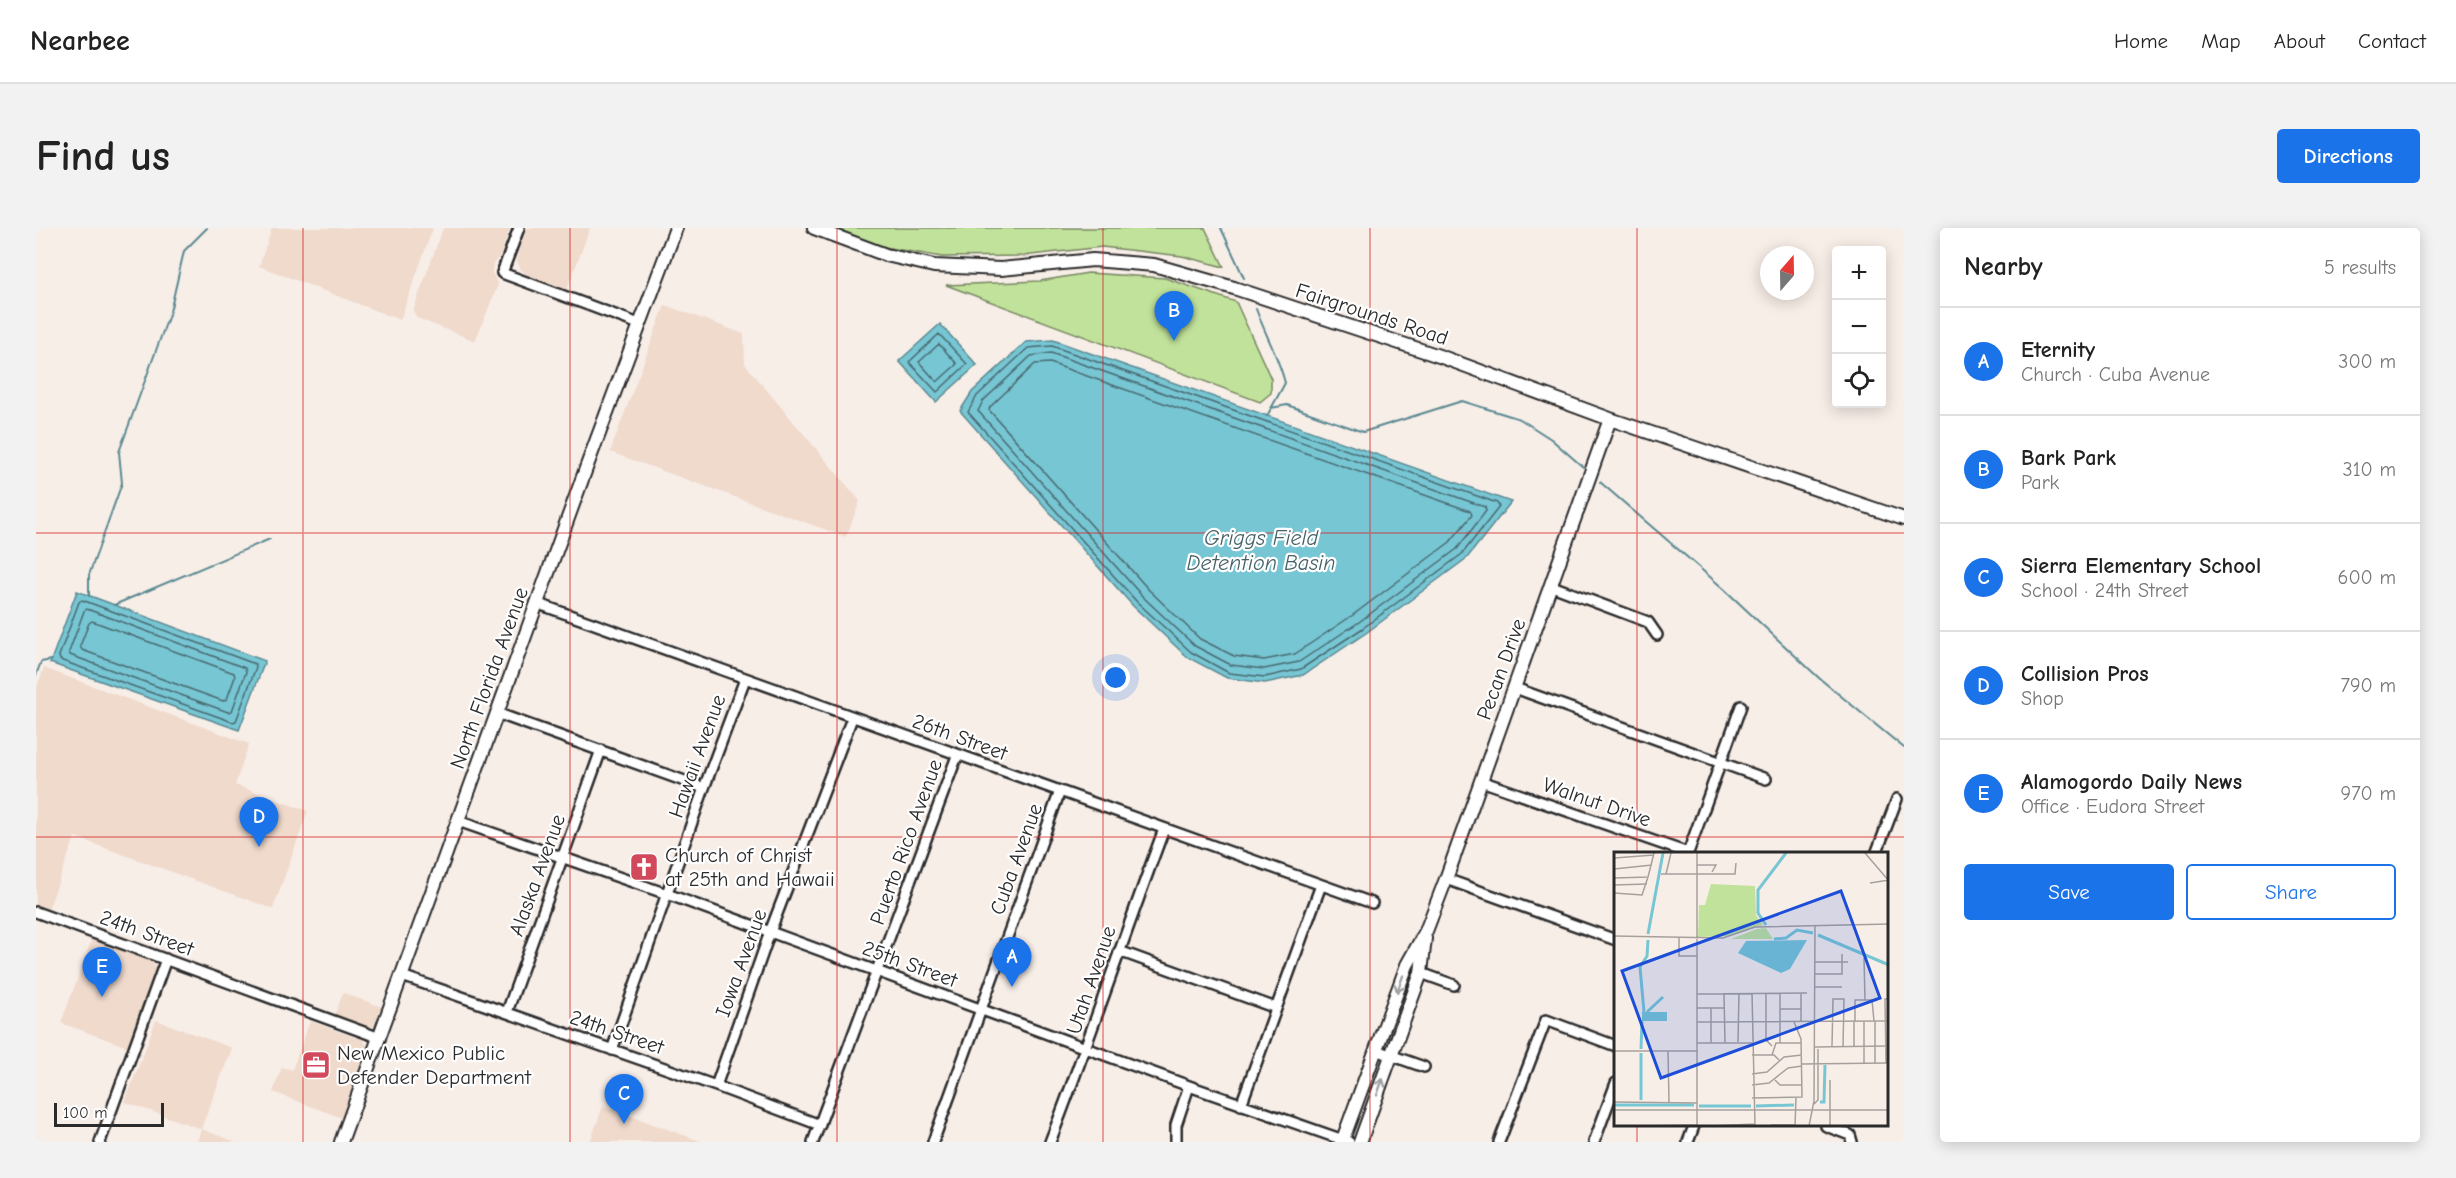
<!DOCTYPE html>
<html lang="en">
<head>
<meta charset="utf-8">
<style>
  :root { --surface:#fff; --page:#f2f2f2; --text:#222; --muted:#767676; --line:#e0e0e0; --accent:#1a73e8 }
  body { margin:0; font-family:"Comic Neue",sans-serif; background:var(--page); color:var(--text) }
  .controls { position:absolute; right:18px; top:18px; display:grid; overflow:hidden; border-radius:6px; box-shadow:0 3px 15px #0003 }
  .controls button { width:54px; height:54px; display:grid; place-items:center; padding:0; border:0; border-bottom:2px solid var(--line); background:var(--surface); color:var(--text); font:30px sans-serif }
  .compass { position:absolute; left:1724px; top:18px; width:54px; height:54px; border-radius:50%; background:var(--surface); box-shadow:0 3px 15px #0003; rotate:20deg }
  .scale { position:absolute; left:18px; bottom:15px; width:110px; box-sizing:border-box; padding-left:6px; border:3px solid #2b2b2b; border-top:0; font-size:16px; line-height:21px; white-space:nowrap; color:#2b2b2b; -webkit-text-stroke:4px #fff; paint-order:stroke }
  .you { position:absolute; left:1080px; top:450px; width:21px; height:21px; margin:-15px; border:4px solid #fff; border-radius:50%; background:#1a73e8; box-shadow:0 0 0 9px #1a73e833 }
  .badge { display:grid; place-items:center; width:39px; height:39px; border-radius:50%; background:var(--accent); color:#fff; font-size:20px; font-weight:700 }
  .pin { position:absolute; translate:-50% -50px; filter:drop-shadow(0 2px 3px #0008) }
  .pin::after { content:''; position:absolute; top:32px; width:21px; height:18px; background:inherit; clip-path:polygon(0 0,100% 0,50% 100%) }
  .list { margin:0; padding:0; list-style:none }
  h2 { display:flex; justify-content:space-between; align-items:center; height:78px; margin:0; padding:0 24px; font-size:26px }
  h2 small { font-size:20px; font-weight:400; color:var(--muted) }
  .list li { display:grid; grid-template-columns:39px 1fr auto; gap:18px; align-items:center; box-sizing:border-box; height:108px; padding:0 24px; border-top:2px solid var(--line) }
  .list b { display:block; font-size:22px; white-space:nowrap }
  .list p { margin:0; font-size:20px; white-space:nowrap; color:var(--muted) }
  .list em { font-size:20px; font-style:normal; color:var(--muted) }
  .actions { display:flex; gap:12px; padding:18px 24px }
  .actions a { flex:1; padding:14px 0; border:2px solid var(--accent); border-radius:6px; text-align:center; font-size:21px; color:var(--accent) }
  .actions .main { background:var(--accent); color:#fff }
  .icon { flex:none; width:33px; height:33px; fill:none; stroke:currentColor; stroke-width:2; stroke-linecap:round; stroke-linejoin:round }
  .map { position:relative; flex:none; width:1868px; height:914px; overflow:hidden; border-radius:6px }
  header { display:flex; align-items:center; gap:36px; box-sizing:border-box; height:84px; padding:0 30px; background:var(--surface); border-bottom:2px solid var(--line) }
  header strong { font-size:28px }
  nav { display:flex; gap:33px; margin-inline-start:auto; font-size:21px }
  .intro { display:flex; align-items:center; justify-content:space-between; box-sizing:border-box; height:144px; padding:0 36px }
  h1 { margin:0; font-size:42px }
  .button { padding:15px 27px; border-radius:6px; background:var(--accent); color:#fff; font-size:21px; font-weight:700 }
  main { display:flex; gap:36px; padding:0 36px }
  aside { flex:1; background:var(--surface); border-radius:6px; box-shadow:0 3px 15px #0003 }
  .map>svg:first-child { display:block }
</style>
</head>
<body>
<header>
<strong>Nearbee</strong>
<nav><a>Home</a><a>Map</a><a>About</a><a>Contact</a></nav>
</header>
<div class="intro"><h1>Find us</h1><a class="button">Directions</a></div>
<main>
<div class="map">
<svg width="1868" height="914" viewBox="0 0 1868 914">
  <rect width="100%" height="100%" fill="#f8eee8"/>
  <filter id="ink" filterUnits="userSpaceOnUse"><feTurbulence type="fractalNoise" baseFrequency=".0167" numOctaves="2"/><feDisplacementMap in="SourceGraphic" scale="12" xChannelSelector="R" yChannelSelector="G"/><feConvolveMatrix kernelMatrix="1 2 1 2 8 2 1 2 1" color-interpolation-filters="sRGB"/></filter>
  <g filter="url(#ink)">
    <path fill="#efdacc" d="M236,0H397L364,92L223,38Z
      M407,0H474L464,28L457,36L456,44L462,57L439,113L381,90L377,83Z
      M491,0H554L531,62L490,46L485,42L481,33L482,25Z
      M629,77L708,106L709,136L824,273L810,309L574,224Z
      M8,440L213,516L199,557L272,583L237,681L39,609L12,682L0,678V462Z
      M56,711L115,733L121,741L92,819L25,795Z
      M307,765L346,779L338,798L333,799L299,786Z
      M120,792L196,820L165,901L200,914H161L165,901L89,874Z
      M274,793L327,812L331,818L306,890L237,864L246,839L256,842Z
      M567,878L667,914H554Z"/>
    <path fill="#c1e29a" stroke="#768662" stroke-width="1.5" d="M795,0H1169L1188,39L1146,28L1066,19L986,28L906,29L842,18Z
      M1052,45L1129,50L1200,74L1235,151V165L1224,174L910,57L1004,53Z"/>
    <path fill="#77c6d4" stroke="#598890" stroke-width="1.5" d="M904,96L941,137L900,174L863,133Z
      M1017,112L1475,274L1431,330L1330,405L1267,447L1229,455L1191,450L1151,429L1097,378L924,183L936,164L990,114Z
      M41,363L229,433L203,502L14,435Z"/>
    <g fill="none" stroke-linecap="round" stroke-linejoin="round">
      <path stroke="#49696f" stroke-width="1.5" d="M903,106L931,136L901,164L873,134Z
        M903,116L921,136L901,154L883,134Z
        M1016,118L1461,275L1463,279L1426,326L1327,400L1265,441L1229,449L1193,445L1155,424L1101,374L932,184L941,168L992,120Z
        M1015,125L1449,279L1450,283L1421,321L1323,394L1263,434L1228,441L1195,437L1159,418L1107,369L942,183L947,173L995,128Z
        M1014,135L1434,283L1436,287L1414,314L1317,387L1259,426L1228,432L1198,428L1164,411L1113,362L953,182L954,179L999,136Z
        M46,372L219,436L220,439L200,493L197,494L24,432L23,428L43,374Z
        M51,381L209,440L210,444L196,483L192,484L34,427L33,424L48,383Z
        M56,393L198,445L199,449L191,471L187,473L46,422L44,418L53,395Z"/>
      <path stroke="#598890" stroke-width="2" d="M1185,0L1208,50
        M1220,81C1229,106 1243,130 1249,155L1231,188
        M1235,180L1251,177L1327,204L1426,173L1484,191L1515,211L1547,239
        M1564,254L1688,361L1783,450L1868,520
        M53,368V347L86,255L83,224L134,84L148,23L171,0
        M78,377L234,311
        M0,447L5,434L16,432"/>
      <g stroke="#2b2b2b" stroke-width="14">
        <path id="minor" d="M483,0L466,45L603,96
          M1516,358L1612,394L1621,407
          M500,375L1336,675
          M1479,460L1730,551
          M460,485L668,560
          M1445,553L1652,625L1705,478
          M422,593L631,666L1153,858L1313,914
          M1840,626L1861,571
          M1410,651L1580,712
          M0,684L344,810
          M1083,723L1240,780
          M1385,745L1418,757
          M366,748L680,858L784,897
          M471,784L565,522
          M576,822L668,560L709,451
          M1340,822L1388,839
          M680,858L734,704L816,490
          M1205,877L1285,657
          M1790,898L1814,907L1816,914
          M64,914L130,731
          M777,914L921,528
          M897,914L1024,563
          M1014,914C1054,811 1089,705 1128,601
          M1140,914V897L1153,858
          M1463,914L1510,792L1580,818
          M1558,914L1580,855
          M1652,914L1658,898"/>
      </g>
      <g stroke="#2b2b2b" stroke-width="16">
        <path id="major" d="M778,0L850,27L898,38L965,41L1057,32L1118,37L1198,60L1406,129L1574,191L1868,291
          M305,914L552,235L640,0
          M1306,914L1371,737L1390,703L1410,651L1574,191
          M1324,914L1385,745L1389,710"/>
      </g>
      <use href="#minor" stroke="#fff" stroke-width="9"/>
      <use href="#major" stroke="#fff" stroke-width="12"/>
    </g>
    <defs><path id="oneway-shaft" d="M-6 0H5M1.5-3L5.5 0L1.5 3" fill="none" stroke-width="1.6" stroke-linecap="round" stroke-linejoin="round" transform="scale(1.5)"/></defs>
    <g stroke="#a0a0a0">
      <use href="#oneway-shaft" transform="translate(1364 756) rotate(110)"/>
      <use href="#oneway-shaft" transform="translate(1344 859) rotate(-70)"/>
    </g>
  </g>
  <path fill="none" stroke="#d62828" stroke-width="1.5" stroke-opacity="0.55" d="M267,0V914M534,0V914M801,0V914M1067,0V914M1334,0V914M1601,0V626M0,305H1868M0,609H1868M1601,898V914"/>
  <defs>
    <g id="church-square" transform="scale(1.5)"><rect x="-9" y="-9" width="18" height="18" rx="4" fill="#d1495b" stroke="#fff"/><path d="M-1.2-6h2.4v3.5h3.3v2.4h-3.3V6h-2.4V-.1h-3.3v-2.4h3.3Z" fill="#fff"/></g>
    <g id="office-square" transform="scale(1.5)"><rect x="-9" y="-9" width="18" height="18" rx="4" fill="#d1495b" stroke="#fff"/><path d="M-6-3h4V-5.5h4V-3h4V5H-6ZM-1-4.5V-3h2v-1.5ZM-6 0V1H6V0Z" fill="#fff"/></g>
  </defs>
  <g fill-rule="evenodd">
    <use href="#church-square" x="608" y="639"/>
    <use href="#office-square" x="280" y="837"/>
  </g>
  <g text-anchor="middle" stroke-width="4.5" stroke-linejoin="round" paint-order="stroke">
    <g font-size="21" fill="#2b2b2b" stroke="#fff">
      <text transform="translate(1336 86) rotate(18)" y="7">Fairgrounds Road</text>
      <text transform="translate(1465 441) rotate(-70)" y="7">Pecan Drive</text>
      <text transform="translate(453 450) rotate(-70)" y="7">North Florida Avenue</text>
      <text transform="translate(924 509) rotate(20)" y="7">26th Street</text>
      <text transform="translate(661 528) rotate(-70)" y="7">Hawaii Avenue</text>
      <text transform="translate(1561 574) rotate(19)" y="7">Walnut Drive</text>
      <text transform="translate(870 614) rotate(-70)" y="7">Puerto Rico Avenue</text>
      <text transform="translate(980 631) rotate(-70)" y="7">Cuba Avenue</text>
      <text transform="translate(501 647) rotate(-70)" y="7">Alaska Avenue</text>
      <text transform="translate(111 705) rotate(20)" y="7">24th Street</text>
      <text transform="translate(705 735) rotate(-70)" y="7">Iowa Avenue</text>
      <text transform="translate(874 736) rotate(20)" y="7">25th Street</text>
      <text transform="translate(1055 752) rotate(-71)" y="7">Utah Avenue</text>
      <text transform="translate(581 804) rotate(19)" y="7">24th Street</text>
    </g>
    <g font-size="21" fill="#2b2b2b" stroke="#fff" text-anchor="start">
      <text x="629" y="634">Church of Christ<tspan x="629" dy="24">at 25th and Hawaii</tspan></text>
      <text x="301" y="832">New Mexico Public<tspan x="301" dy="24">Defender Department</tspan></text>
    </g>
    <g font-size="22" font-style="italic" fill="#466166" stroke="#fff">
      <text x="1225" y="317">Griggs Field<tspan x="1225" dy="25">Detention Basin</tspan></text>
    </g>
  </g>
  <g transform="translate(1578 624)">
    <rect width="274" height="274" fill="#f8eee8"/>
    <path d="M97,32L141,34L142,63L149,73L116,84L84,85L85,53H91ZM152,76L159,87H117L143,77Z" fill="#c1e29a"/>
    <path d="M193,88L176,117L167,121L124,101L132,89ZM28,160H53V169H28Z" fill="#77c6d4"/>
    <path fill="none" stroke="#77c6d4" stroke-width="3" d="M152,73L144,61V38L172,1M34,82L49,1M204,83L275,113M160,87L172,86L183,78L199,81M30,160L26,115L33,104L34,88M33,160L49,145M27,197L28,169M27,201V248M206,250H210L211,213M0,253H80M85,254H137M142,254L180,253"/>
    <path fill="none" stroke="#a6a09c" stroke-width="1.5" d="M83,1V274M251,1L275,29M0,6L40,3M83,13H102L98,20M0,17L38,13M47,22H121L122,11M52,22L57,1M0,26L34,25L40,1M256,31L275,28M0,33L33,32M0,41L28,43L34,25M0,84L109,86L141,75L275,72M65,85V104H83M250,106L251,148M201,110H234M201,122H228V102M201,135H228M110,141L111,191M138,141L141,274M152,141V188L158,194M166,141V191M187,141V170M83,142L193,141M83,156H110M97,156V191M166,157H187M241,169V148H258L260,169M83,170L275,169M124,190L125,141M83,191H138M218,194L219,147H230L229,194M240,194V169M201,195L275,194M0,199H83M54,199L55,250M138,203H160L165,208M158,203L162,191H187M250,211V169M261,211V169M272,211L271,147H275M188,212L275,211M138,222L153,220L170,205L188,203M161,228L166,233H188M216,228V274M138,233L155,231L174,216L188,214M138,246L188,245L187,187L180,170M0,250L83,251M200,252L204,248V197M0,258H275M157,273H181M29,274L83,273M96,274L141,272M181,274L182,246M195,274L200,249L201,74"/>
    <path fill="#1d4ed8" fill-opacity="0.15" stroke="#1d4ed8" stroke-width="3" d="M227,39L266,146L47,226L8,119Z"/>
    <rect width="274" height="274" fill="none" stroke="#2b2b2b" stroke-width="3"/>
  </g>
</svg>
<div class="controls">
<button>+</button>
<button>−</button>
<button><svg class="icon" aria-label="locate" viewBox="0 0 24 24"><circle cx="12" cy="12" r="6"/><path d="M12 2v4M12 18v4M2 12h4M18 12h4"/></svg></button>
</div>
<svg class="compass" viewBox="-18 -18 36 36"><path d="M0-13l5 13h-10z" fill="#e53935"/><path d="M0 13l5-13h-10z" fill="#767676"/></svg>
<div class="scale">100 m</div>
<div class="you"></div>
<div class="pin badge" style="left:976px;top:759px">A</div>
<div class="pin badge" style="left:1138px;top:113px">B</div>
<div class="pin badge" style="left:588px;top:896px">C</div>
<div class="pin badge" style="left:223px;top:619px">D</div>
<div class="pin badge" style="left:66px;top:769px">E</div>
</div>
<aside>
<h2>Nearby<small>5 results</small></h2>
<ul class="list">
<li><span class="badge">A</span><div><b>Eternity</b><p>Church · Cuba Avenue</p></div><em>300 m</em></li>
<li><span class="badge">B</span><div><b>Bark Park</b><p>Park</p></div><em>310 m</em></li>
<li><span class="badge">C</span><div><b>Sierra Elementary School</b><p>School · 24th Street</p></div><em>600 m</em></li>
<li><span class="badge">D</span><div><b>Collision Pros</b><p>Shop</p></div><em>790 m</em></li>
<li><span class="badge">E</span><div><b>Alamogordo Daily News</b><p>Office · Eudora Street</p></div><em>970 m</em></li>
</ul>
<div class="actions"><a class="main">Save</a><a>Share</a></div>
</aside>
</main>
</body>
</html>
